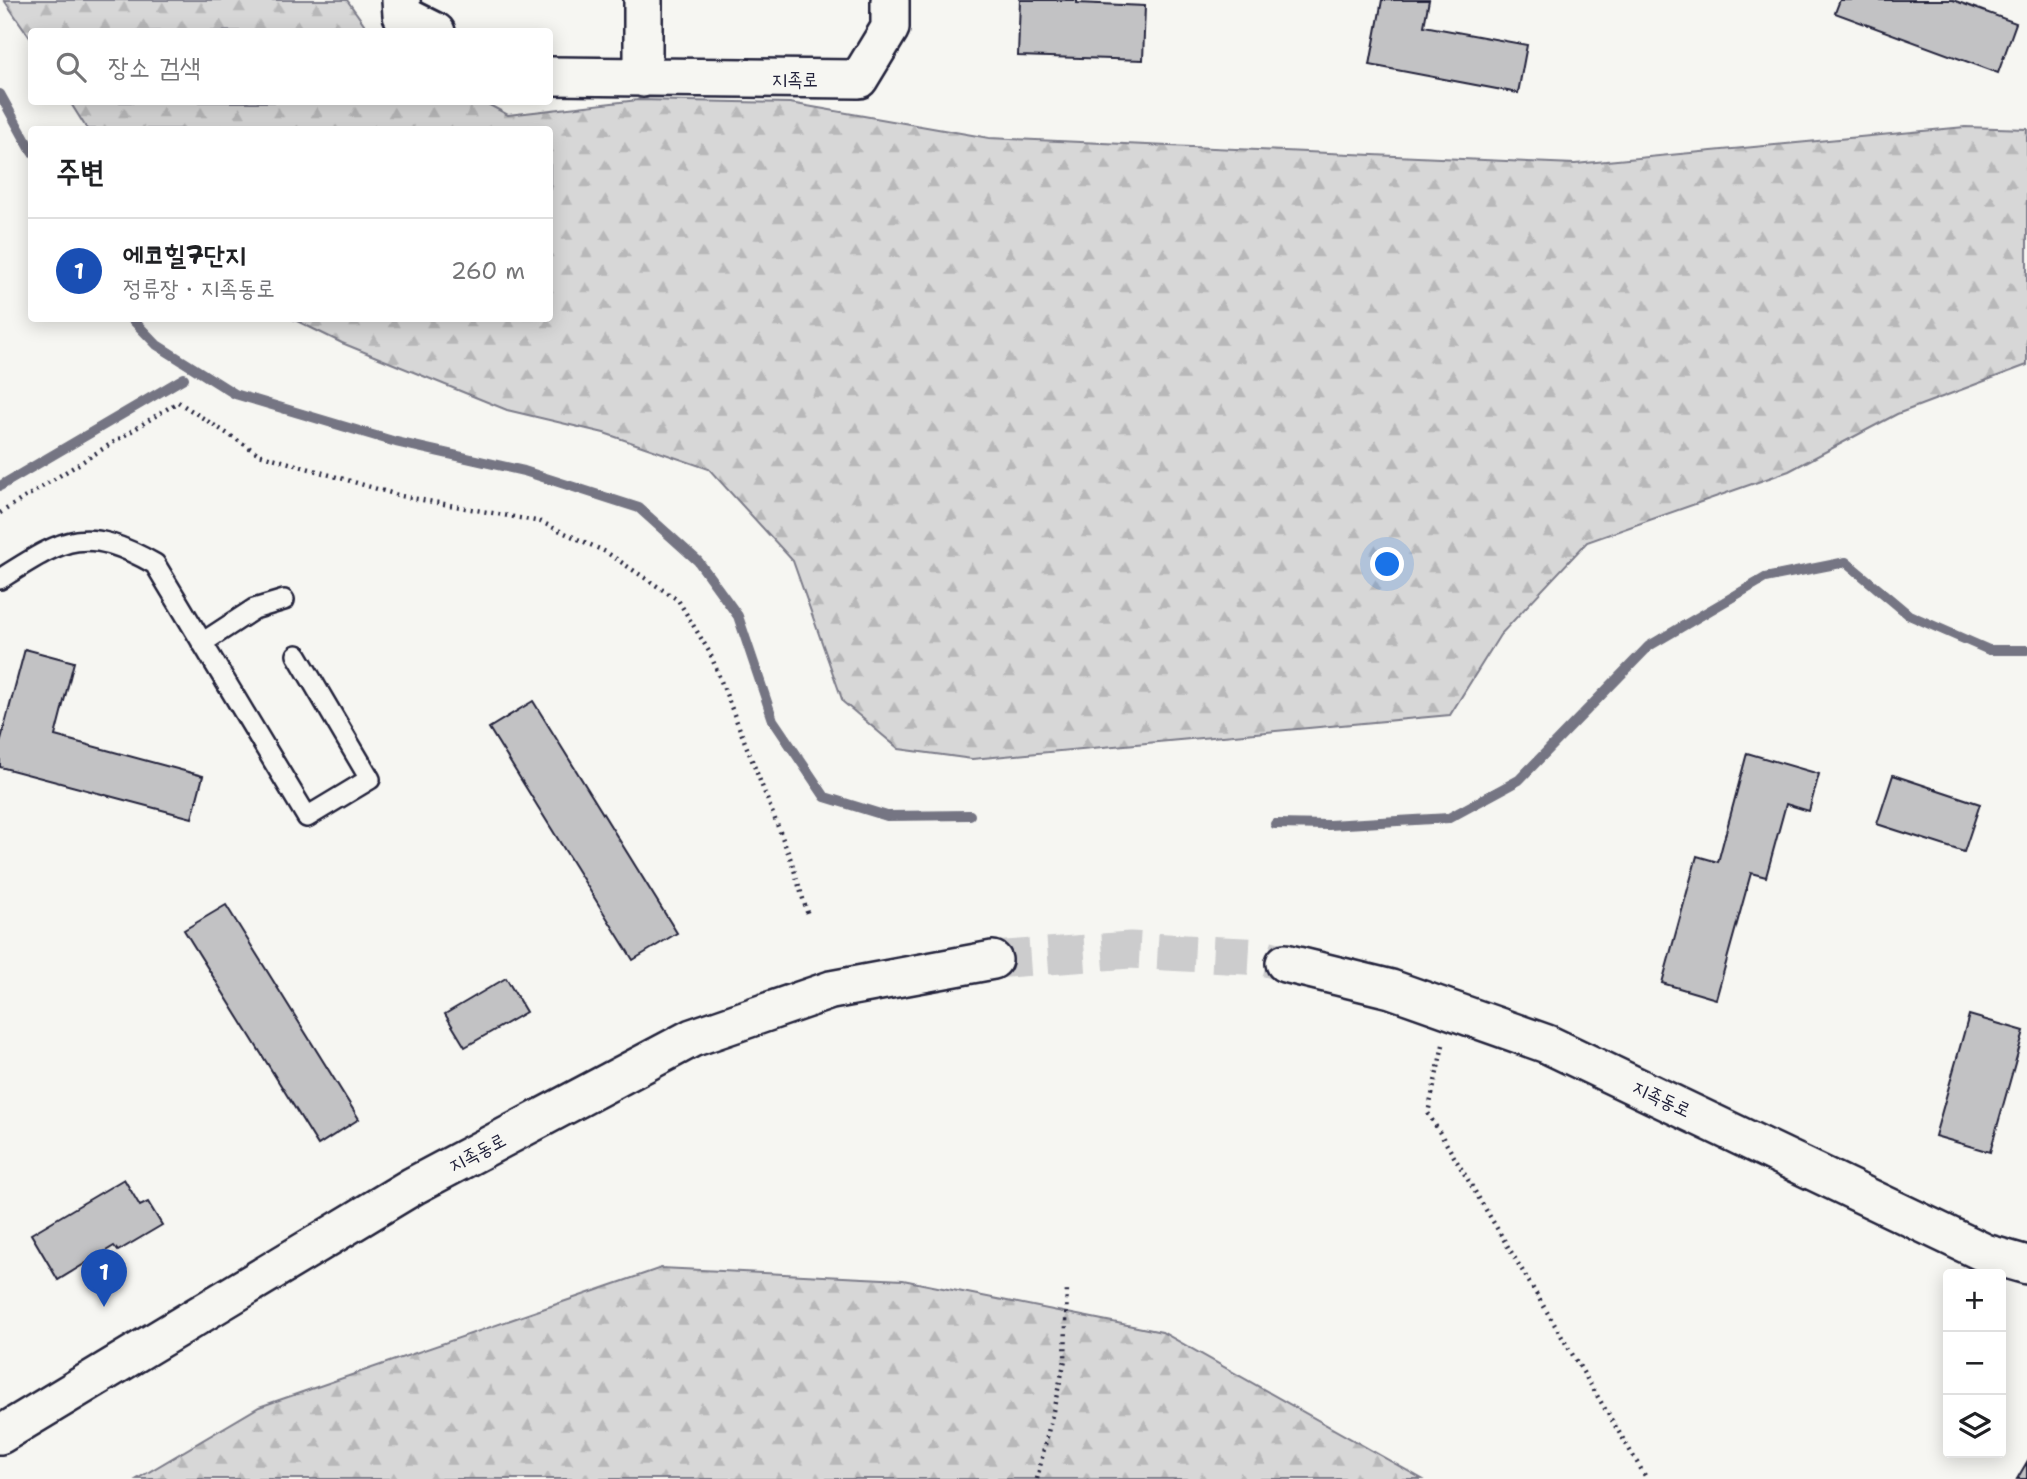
<!DOCTYPE html>
<html lang="ko">
<head>
<meta charset="utf-8">
<style>
  :root { --surface:#fff; --page:#f6f6f6; --text:#202124; --muted:#757577; --line:#e0e0e0; --accent:#0f766e }
  body { margin:0; font-family:"Shantell Sans","Poor Story",sans-serif; background:var(--page); color:var(--text) }
  .controls { position:absolute; right:21px; bottom:21px; display:grid; overflow:hidden; border-radius:7px; box-shadow:0 4px 18px #0003 }
  .controls button { width:63px; height:63px; display:grid; place-items:center; padding:0; border:0; border-bottom:2px solid var(--line); background:var(--surface); color:var(--text); font:35px sans-serif }
  .you { position:absolute; left:1388px; top:565px; width:24px; height:24px; margin:-18px; border:5px solid #fff; border-radius:50%; background:#1a73e8; box-shadow:0 0 0 10px #1a73e833 }
  .badge { display:grid; place-items:center; width:46px; height:46px; border-radius:50%; background:var(--accent); color:#fff; font-size:23px; font-weight:700 }
  .pin { position:absolute; translate:-50% -58px; filter:drop-shadow(0 2px 4px #0008) }
  .pin::after { content:''; position:absolute; top:37px; width:24px; height:21px; background:inherit; clip-path:polygon(0 0,100% 0,50% 100%) }
  .list { margin:0; padding:0; list-style:none }
  h2 { display:flex; justify-content:space-between; align-items:center; height:91px; margin:0; padding:0 28px; font-size:30px }
  h2 small { font-size:23px; font-weight:400; color:var(--muted) }
  .list li { display:grid; grid-template-columns:46px 1fr auto; gap:21px; align-items:center; box-sizing:border-box; height:105px; padding:0 28px; border-top:2px solid var(--line) }
  .list b { display:block; font-size:26px; white-space:nowrap }
  .list p { margin:0; font-size:23px; white-space:nowrap; color:var(--muted) }
  .list em { font-size:23px; font-style:normal; color:var(--muted) }
  .icon { flex:none; width:38px; height:38px; fill:none; stroke:currentColor; stroke-width:2; stroke-linecap:round; stroke-linejoin:round }
  .map { position:relative; flex:none; width:2027px; height:1479px; overflow:hidden }
  .search { position:absolute; background:var(--surface); box-shadow:0 4px 18px #0003; left:28px; top:28px; width:525px; height:77px; display:flex; align-items:center; gap:18px; box-sizing:border-box; padding:0 24px; border-radius:7px; color:var(--muted); font-size:26px }
  .panel { position:absolute; background:var(--surface); box-shadow:0 4px 18px #0003; left:28px; top:126px; width:525px; height:196px; border-radius:7px }
  .map>svg:first-child { display:block }
</style>
</head>
<body>
<div class="map">
<svg width="2027" height="1479" viewBox="0 0 2027 1479">
  <defs>
    <pattern id="forest-firs" width="22" height="20" patternUnits="userSpaceOnUse" patternTransform="scale(1.75)"><rect width="22" height="20" fill="#d7d7d7"/><path d="M5 1l3.5 6h-7zM16 11l3.5 6h-7z" fill="#b8b8b9"/></pattern>
  </defs>
  <rect width="100%" height="100%" fill="#f6f6f2"/>
  <filter id="ink" filterUnits="userSpaceOnUse"><feTurbulence type="fractalNoise" baseFrequency=".0143" numOctaves="2"/><feDisplacementMap in="SourceGraphic" scale="14" xChannelSelector="R" yChannelSelector="G"/><feConvolveMatrix kernelMatrix="1 2 1 2 8 2 1 2 1" color-interpolation-filters="sRGB"/></filter>
  <g filter="url(#ink)">
    <path fill="url(#forest-firs)" stroke="#7c7c89" stroke-width="2" d="M4,0H347L369,31L32,32L31,39Z
      M638,100L790,103L989,138L1575,164L1965,127L2027,129V365L1897,414L1789,471L1587,542L1500,635L1450,715L972,759L899,749L843,702L793,561L709,469L604,433L507,410L342,343L293,319L550,318V130L87,129L70,102H484L508,115Z
      M661,1268L903,1280L1162,1332L1422,1479H137L259,1407Z"/>
    <g fill="none" stroke-linecap="round" stroke-linejoin="round">
      <path stroke="#757583" stroke-width="10" d="M0,94L32,152
        M131,318L157,345L235,394L396,442L524,471L639,508L698,561L738,616L773,720L825,797L887,816L970,815
        M0,486L184,378
        M1275,824L1329,825L1449,818L1519,780L1649,646L1765,578L1846,562L1909,615L1989,650H2027"/>
    </g>
    <path fill="#c2c2c4" stroke="#22223b" stroke-width="2" d="M1020,0H1077V3L1145,6L1143,60L1018,56Z
      M1382,0H1429L1424,26L1527,45L1518,93L1370,65Z
      M1840,0H1953L2016,23L1998,73L1835,13Z
      M25,649L74,662L55,736L203,776L192,818L0,767V743Z
      M533,701L677,933L633,960L489,728Z
      M1747,753L1819,774L1809,811L1786,804L1766,877L1751,873L1716,999L1662,983L1697,856L1718,862Z
      M1893,775L1980,804L1964,852L1877,824Z
      M226,905L359,1119L318,1145L184,930Z
      M506,978L526,1012L465,1047L445,1014Z
      M1969,1015L2024,1031L1990,1152L1935,1136Z
      M124,1179L140,1206L148,1202L162,1225L118,1251L114,1246L58,1280L31,1234Z
      M2027,1462V1479H2017Z"/>
    <g fill="none" stroke-linecap="round" stroke-linejoin="round">
      <path stroke="#cccccd" stroke-width="37" stroke-dasharray="37 18" stroke-linecap="butt" d="M993,960L1130,950L1262,957L1285,963"/>
      <g stroke="#22223b" stroke-width="24">
        <path id="lane" d="M0,579C65,538 84,524 155,564L307,817L370,779L297,655
          M202,643L254,609L284,600"/>
      </g>
      <g stroke="#22223b" stroke-width="42">
        <path id="street" d="M401,0L402,15L436,32
          M643,0V78
          M550,76L859,79L890,28V0
          M1285,963L1391,989L1547,1044L1985,1253L2027,1265
          M0,1435L413,1186L692,1038L831,990L993,960"/>
      </g>
      <path stroke="#22223b" stroke-width="4.5" stroke-dasharray="2 5" stroke-linecap="butt" d="M0,513L178,402L259,454L401,496L541,522L606,552L678,600L710,653L791,860L808,915
        M1443,1045L1428,1113L1647,1479
        M1037,1479L1065,1360L1067,1287"/>
      <use href="#lane" stroke="#f6f6f2" stroke-width="19"/>
      <use href="#street" stroke="#f6f6f2" stroke-width="37"/>
    </g>
  </g>
  <g text-anchor="middle" stroke-width="7" stroke-linejoin="round" paint-order="stroke">
    <g font-size="19" fill="#22223b" stroke="#f6f6f2">
      <text x="795" y="86">지족로</text>
      <text transform="translate(1662 1098) rotate(25)" y="7">지족동로</text>
      <text transform="translate(477 1152) rotate(-28)" y="7">지족동로</text>
    </g>
  </g>
</svg>
<div class="controls">
<button>+</button>
<button>−</button>
<button><svg class="icon" aria-label="layers" viewBox="0 0 24 24"><path d="M12 4l9 5-9 5-9-5zM3 14l9 5 9-5"/></svg></button>
</div>
<div class="you"></div>
<div class="pin badge" style="left:104px;top:1307px;background:#1a4fb4">1</div>
<div class="search"><svg class="icon" aria-label="search" viewBox="0 0 24 24"><circle cx="10" cy="10" r="6"/><path d="M15 15l6 6"/></svg>장소 검색</div>
<section class="panel">
<h2>주변<small></small></h2>
<ul class="list">
<li><span class="badge" style="background:#1a4fb4">1</span><div><b>에코힐7단지</b><p>정류장 · 지족동로</p></div><em>260 m</em></li>
</ul>
</section>
</div>
</body>
</html>
